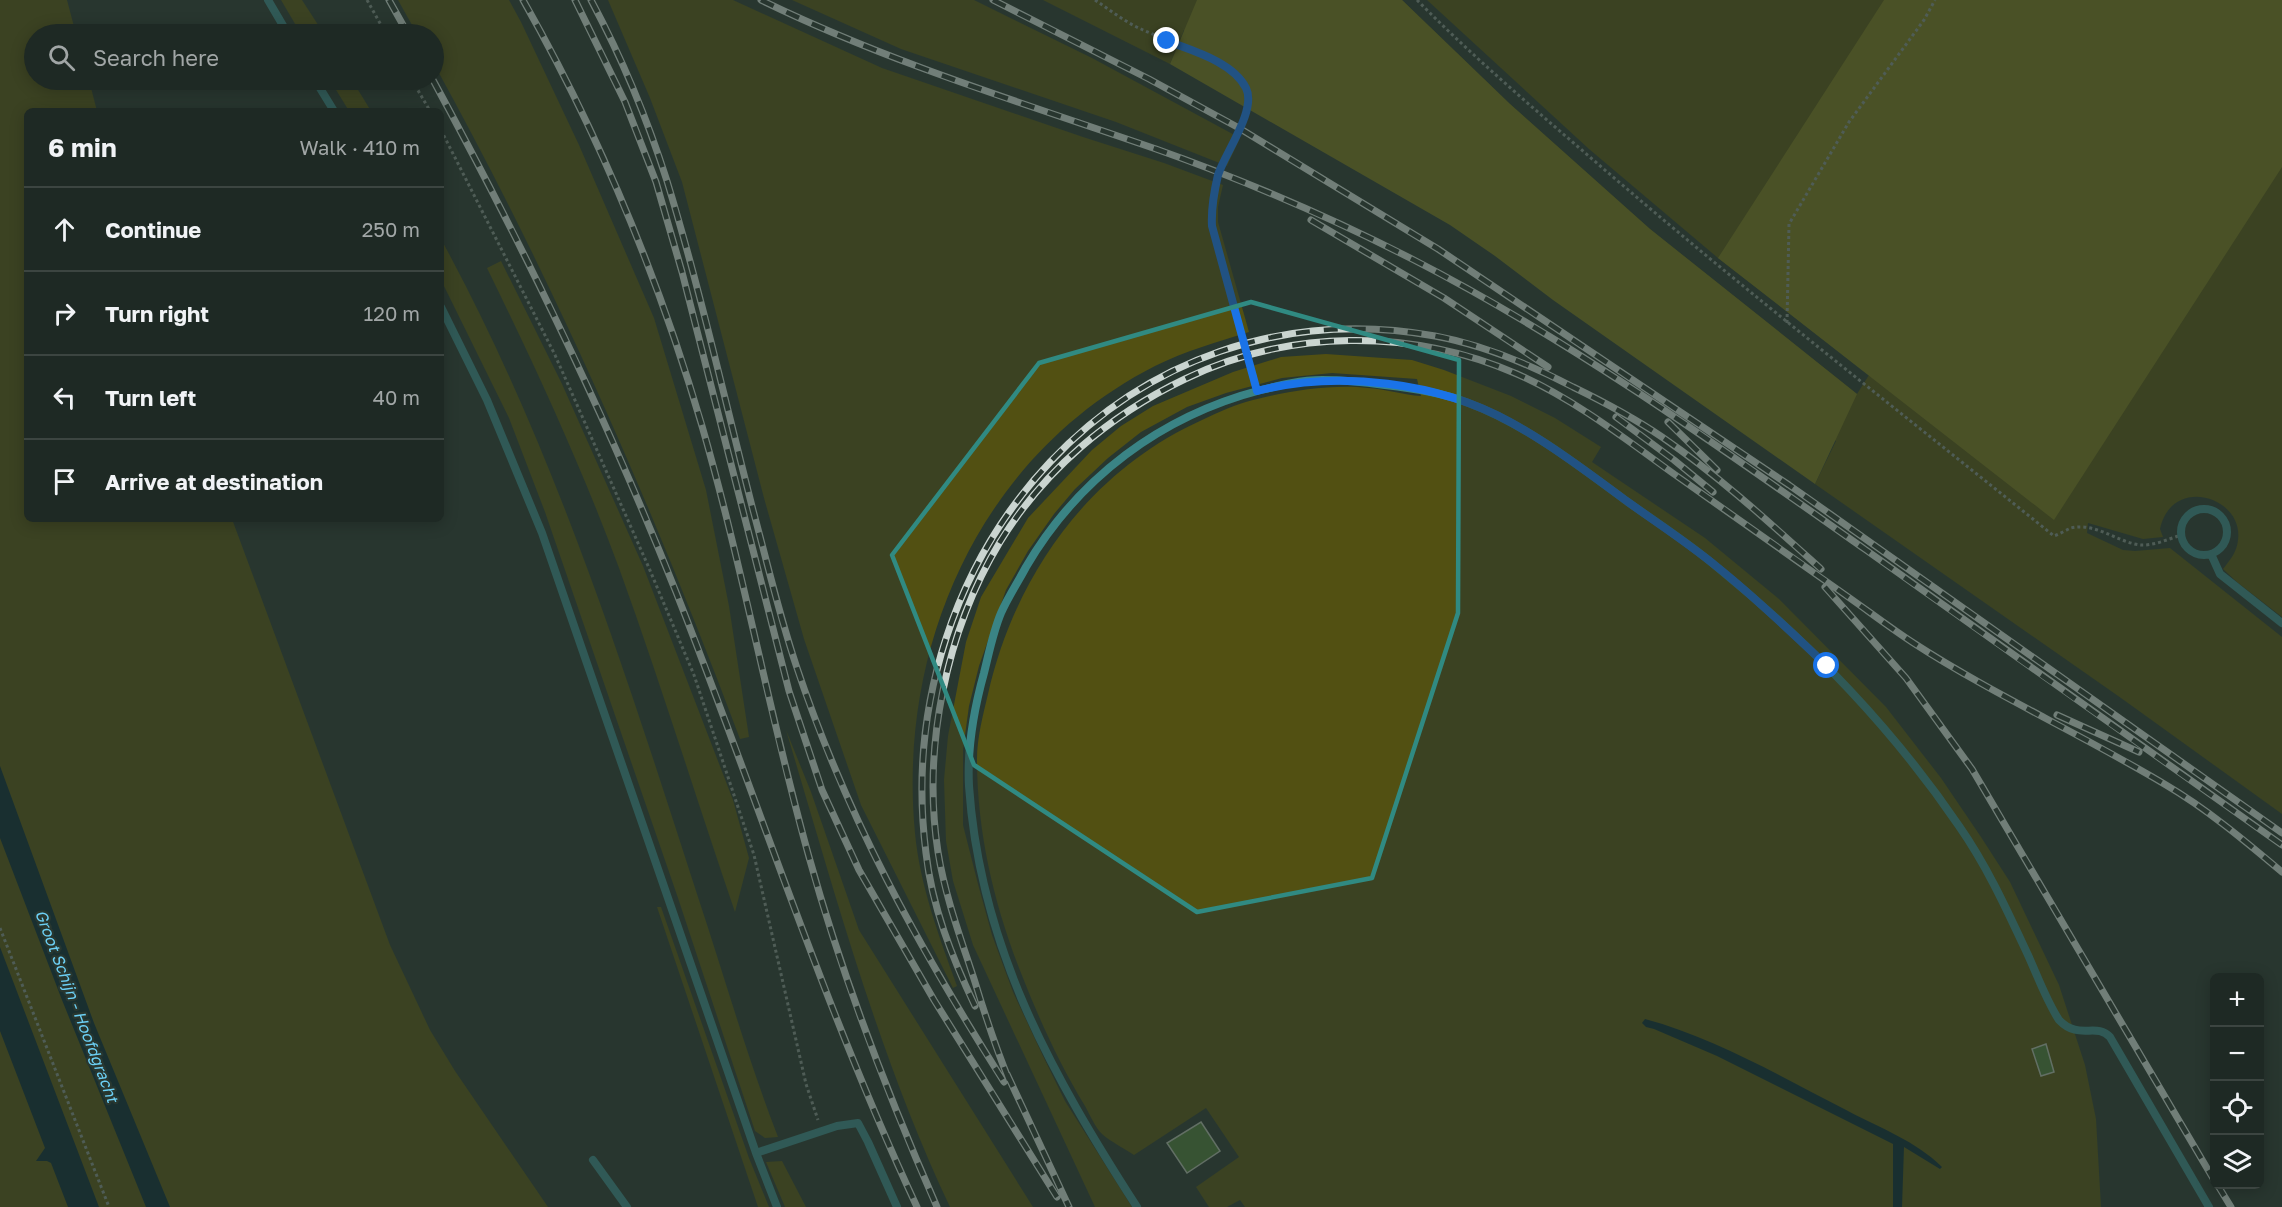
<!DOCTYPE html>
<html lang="en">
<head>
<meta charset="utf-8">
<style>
  :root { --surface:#1e2924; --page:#26312c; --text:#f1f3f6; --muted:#a1a6a6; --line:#3c4541 }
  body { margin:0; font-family:"Golos Text",sans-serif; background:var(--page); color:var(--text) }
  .controls { position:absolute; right:18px; bottom:18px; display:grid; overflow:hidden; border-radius:9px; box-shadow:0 3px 15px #0003 }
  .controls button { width:54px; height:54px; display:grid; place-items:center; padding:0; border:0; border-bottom:2px solid var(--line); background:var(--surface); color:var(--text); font:30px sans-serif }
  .stop { position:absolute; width:18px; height:18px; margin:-14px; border:4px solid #1a73e8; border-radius:50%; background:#fff }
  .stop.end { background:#1a73e8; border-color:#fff; box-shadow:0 2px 6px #0008 }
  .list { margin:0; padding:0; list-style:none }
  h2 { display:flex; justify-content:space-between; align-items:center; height:78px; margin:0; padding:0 24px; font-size:26px }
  h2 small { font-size:20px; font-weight:400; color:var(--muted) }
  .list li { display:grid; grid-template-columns:39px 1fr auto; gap:18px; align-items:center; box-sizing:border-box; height:84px; padding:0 24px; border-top:2px solid var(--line) }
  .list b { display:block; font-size:22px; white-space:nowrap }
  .list em { font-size:20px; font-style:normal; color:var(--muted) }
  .icon { flex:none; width:33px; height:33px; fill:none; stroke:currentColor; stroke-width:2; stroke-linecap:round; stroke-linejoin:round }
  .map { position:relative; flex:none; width:2282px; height:1207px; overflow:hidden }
  .search { position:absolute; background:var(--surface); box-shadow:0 3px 15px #0003; left:24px; top:24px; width:420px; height:66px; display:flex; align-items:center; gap:15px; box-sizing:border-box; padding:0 21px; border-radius:33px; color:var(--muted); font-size:22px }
  .panel { position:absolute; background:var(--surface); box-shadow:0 3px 15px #0003; left:24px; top:108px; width:420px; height:414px; border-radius:9px }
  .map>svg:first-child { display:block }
</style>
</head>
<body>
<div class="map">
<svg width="2282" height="1207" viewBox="0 0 2282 1207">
  <rect width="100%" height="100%" fill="#283730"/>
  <path fill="#525012" d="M0,0H67L76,34H34V80H89L97,111H27V519H232L390,945L430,1030L455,1071L548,1207H0Z
    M281,0H302L324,34H301Z
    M398,0H509L521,22L579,145L654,318L706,490L729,606L749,737L740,739C653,507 554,281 434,64V34H417Z
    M608,0H733L882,68L1083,137L1164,163L1223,185L1218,207V222L1249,332C1217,342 1185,351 1155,366C982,454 897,644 915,833C920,886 939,936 957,986L953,988L861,805L804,639L764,498L682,182L650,98Z
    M792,0H974L1092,58L1240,138L1227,166L1116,122L901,49Z
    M1043,0H1402L1510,104L1650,229L1857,394L1869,375L1718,258L1589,149L1427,0H2282V617L2238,583L2223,569C2230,560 2237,552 2238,540C2244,497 2172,474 2160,529L2163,537L2143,539L2088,523L2087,533L2123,550L2135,551L2170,548L2282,637V814L2121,698L1815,484L1836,441L1184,30L1170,64Z
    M330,80H352L371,111H349Z
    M441,239C554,446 625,671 697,894C724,975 747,1057 778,1137L765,1138L755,1131L678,898L545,512L509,418L441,280Z
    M501,261L562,384L643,566L733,800L749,858L735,912C696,798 660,681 619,568C581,465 535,366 487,268Z
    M1326,354L1412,360L1444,370L1511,396L1555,418L1601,447L1592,462L1705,538L1779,599L1886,707L1941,778L1981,837L2010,882L2059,985L2085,1065L2096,1119L2101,1207H1245L1240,1200L1227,1207H1209L1196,1187L1239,1157L1206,1108L1134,1155C1124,1148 1111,1142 1102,1134C1095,1127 1090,1115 1085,1106C1059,1063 1039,1019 1021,973C994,904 977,833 977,759C977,738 983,715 988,694C1015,575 1089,471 1202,420C1219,412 1236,404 1253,400C1288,391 1332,384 1368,388C1385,389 1404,395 1421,396L1417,379L1332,373L1282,378L1226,393L1187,407L1141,432L1108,458L1075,489L1054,514L1028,551L1006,590L979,666L969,706L963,750V825L978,884L992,935L1013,992L1042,1054L1065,1101L1132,1207H1095L973,945L953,881L946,841L944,780L948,736L966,642L981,597L1028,518L1092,450L1121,426L1153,406L1233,372L1281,357Z
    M786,730L811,792L859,930L1033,1207H950C878,1055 834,890 786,730Z
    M657,907H661L749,1158L769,1207H758Z
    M782,1161L806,1207H785L766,1162Z"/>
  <path fill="#73711c" d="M1197,0H1402L1510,104L1650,229L1857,394L1815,484L1553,300L1495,256L1450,225L1170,64Z
    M1884,0H2282V167L2054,520L1718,258Z"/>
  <path fill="#082732" d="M0,766L94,1023L170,1207H146L62,1000L0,838Z
    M0,947L99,1207H68L51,1163L47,1161H36L45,1148L0,1031Z
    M1645,1019C1716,1038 1783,1078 1848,1111C1880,1128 1916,1141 1942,1167L1940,1169L1904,1147L1902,1207H1893V1144L1717,1056L1654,1029L1646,1027L1642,1023Z"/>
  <path fill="#4a7638" stroke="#a8b3a5" stroke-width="1.5" d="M2046,1044L2054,1072L2041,1076L2032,1049Z
    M1201,1122L1220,1151L1187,1173L1167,1143Z"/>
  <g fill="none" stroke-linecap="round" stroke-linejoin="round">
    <path stroke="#7e8b85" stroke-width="3" stroke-dasharray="3 3" stroke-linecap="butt" d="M367,0L386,34
      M1095,0C1110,10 1125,22 1141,29C1168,42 1237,61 1247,90C1250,99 1248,109 1244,117C1229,155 1211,183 1212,226L1254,379
      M1417,0C1472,56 1532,107 1591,158C1742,289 1899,411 2054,536C2060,534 2066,530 2071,528C2095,522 2117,542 2140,545C2153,546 2169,539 2181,535
      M412,80L430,111
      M441,130L555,355L649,568L694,675L754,855L806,1084L818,1120
      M1787,323L1789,224L1849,122L1924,20L1935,0
      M0,928L109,1207"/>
    <path stroke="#3a8485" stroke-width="8" d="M268,0L288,34
      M315,80L334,111
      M441,307L487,400L542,533L756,1153L777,1207
      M2181 532a23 23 0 1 1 46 0a23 23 0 1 1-46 0Z
      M2211,554L2220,574L2282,623
      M756,1153L837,1126L858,1123L868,1142L897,1207
      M593,1160L627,1207
      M1137,1207C1052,1075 980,947 969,786C967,749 974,709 984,673C989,653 993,632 1001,613C1008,597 1018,582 1026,567C1078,478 1161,416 1261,390C1281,385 1301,380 1322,380C1343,380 1364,382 1385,385C1412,388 1440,392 1466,402C1525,424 1575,463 1625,500C1656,522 1689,543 1718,568C1809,642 1893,729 1959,826C1987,866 2007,910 2028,955C2038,977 2046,1000 2059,1020C2079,1041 2096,1022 2110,1037L2209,1207"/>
    <g stroke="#cad5d0" stroke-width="7">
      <path id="rail" d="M389,0L408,34
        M523,0C599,134 659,279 702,426C743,568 769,714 809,857C842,976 887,1093 937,1207
        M575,0L625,102L656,182L682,272L789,691L822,790L859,870L934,1000L1057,1197
        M591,0C622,58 647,118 667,181C700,289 725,401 753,510C767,562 779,614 796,665C847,818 918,946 1004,1082
        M761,0C888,62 1023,103 1156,149C1241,179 1334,219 1414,260C1572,341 1721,448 1866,550C2004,649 2143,747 2282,845
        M993,0L1149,79L1239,128L1438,249L1789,485L2282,833
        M433,80C523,246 606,416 676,592C757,797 824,1008 917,1207
        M1311,220L1444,298L1548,367
        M1616,417L1674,460L1713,492
        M1668,422L1717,470
        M1825,587L1906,678L1972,769L2214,1180
        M2057,715L2139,752
        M975,1006C952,957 932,907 926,853C888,554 1126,281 1435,336C1484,345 1529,364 1573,387C1604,402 1634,418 1662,437C1719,476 1770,523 1821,569
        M1007,1074L1069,1207
        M1009,1080C996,1048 985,1015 975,982C961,939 945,896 938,852C922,748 946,631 1000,542C1044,470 1110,415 1185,379C1288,329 1412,328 1517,374C1574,399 1624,438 1674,474C1731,514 1788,554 1844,594C1867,610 1889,627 1912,642C1992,694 2083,735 2166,785C2207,809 2245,841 2282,872
        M2217,1184L2231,1207"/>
    </g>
    <use href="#rail" stroke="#283730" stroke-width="4.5" stroke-dasharray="14" stroke-linecap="butt"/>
  </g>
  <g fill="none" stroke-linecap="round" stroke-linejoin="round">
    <path stroke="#1a73e8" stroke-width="8" d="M1167,41C1193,51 1233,62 1246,88C1257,110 1225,153 1218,175C1214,192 1211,208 1212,226L1257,391C1338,370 1439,382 1512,423C1553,446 1590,474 1628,502C1657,523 1688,543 1716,566C1755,597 1791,632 1827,666"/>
  </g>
  <path d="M0 0H2282V1207H0ZM1251,302L1459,360L1458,613L1372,878L1197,912L974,765L892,555L1039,363Z" fill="#283730" fill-opacity=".55" fill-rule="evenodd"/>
  <path fill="none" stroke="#308a82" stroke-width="4.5" stroke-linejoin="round" d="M1251,302L1459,360L1458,613L1372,878L1197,912L974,765L892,555L1039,363Z"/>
  <g text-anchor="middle" stroke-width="4.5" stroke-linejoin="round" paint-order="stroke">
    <g font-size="16" font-style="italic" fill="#6cd0f5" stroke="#283730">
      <text transform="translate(77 1006) rotate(69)" y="6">Groot Schijn - Hoofdgracht</text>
    </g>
  </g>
</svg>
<div class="controls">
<button>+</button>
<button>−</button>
<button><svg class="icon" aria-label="locate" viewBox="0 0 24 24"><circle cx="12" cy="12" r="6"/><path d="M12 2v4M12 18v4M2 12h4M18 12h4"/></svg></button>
<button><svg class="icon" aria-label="layers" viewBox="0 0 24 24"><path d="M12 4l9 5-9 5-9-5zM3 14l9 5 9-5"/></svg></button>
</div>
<div class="stop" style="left:1827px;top:666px"></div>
<div class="stop end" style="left:1167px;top:41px"></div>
<div class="search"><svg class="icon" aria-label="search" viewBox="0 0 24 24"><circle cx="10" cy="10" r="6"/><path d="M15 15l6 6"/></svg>Search here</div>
<section class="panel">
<h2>6 min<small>Walk · 410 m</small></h2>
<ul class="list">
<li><svg class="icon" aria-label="ahead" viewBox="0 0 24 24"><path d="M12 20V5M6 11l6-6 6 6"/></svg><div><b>Continue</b></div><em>250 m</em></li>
<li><svg class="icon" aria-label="right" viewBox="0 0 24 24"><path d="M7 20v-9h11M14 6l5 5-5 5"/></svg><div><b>Turn right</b></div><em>120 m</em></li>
<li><svg class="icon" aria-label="left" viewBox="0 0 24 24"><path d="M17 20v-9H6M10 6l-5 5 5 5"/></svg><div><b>Turn left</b></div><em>40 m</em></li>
<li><svg class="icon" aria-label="arrive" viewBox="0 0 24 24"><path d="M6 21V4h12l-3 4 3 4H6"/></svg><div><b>Arrive at destination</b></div></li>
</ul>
</section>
</div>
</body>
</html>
